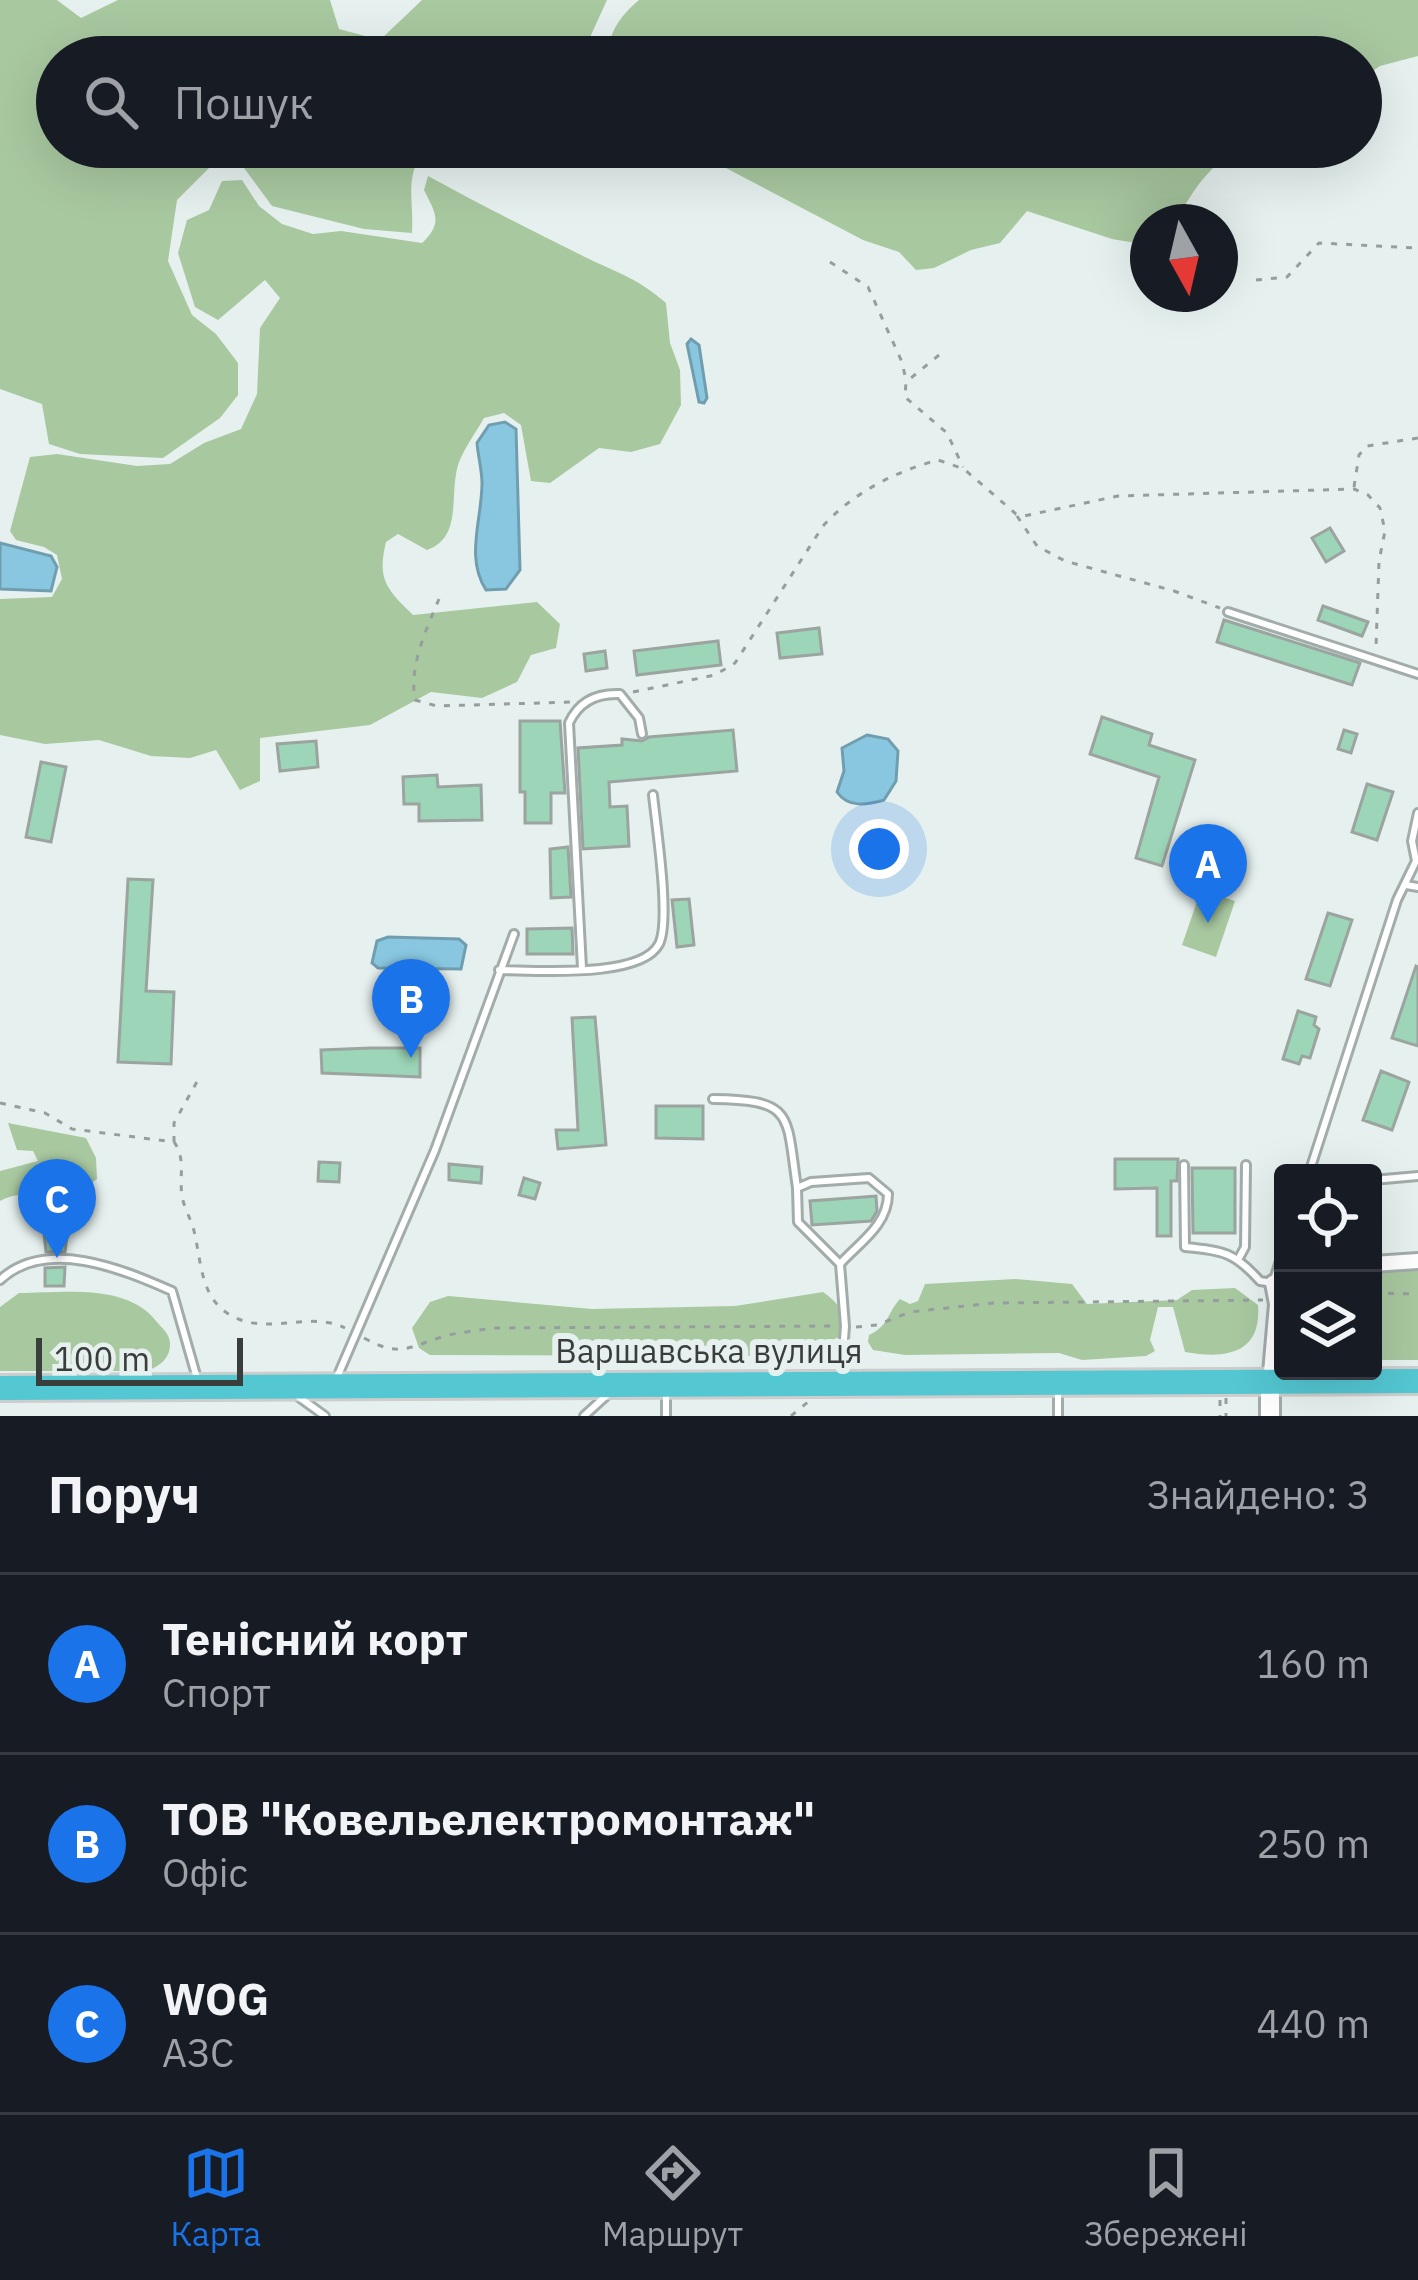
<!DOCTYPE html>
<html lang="uk">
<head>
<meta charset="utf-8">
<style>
  :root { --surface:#171b24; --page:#242831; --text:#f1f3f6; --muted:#9ea1a6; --line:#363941; --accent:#1a73e8 }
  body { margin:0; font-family:"IBM Plex Sans",sans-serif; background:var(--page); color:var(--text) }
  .controls { position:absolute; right:36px; bottom:36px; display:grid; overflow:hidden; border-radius:12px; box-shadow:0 12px 48px #0002 }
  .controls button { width:108px; height:108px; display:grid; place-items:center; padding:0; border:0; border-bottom:3px solid var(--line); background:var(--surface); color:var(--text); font:60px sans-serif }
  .compass { position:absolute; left:1130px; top:204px; width:108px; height:108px; border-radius:50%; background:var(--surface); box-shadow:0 12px 48px #0002; rotate:172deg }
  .scale { position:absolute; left:36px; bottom:30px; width:207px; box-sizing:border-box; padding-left:12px; border:6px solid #393d3c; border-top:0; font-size:33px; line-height:42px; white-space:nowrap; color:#393d3c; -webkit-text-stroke:9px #e6f1ef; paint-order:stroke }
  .you { position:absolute; left:879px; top:849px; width:42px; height:42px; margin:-30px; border:9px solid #fff; border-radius:50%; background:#1a73e8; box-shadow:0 0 0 18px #1a73e833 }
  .badge { display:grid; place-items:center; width:78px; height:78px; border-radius:50%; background:var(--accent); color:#fff; font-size:39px; font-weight:700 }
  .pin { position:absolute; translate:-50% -99px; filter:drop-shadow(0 3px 6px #0008) }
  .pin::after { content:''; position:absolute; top:63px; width:42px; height:36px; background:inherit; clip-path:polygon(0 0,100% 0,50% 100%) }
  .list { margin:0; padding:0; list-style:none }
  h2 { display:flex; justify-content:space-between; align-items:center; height:156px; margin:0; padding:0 48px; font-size:51px }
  h2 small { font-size:39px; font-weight:400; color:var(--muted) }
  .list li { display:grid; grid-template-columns:78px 1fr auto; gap:36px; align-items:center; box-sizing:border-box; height:180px; padding:0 48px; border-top:3px solid var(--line) }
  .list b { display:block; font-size:45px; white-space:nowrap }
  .list p { margin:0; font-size:39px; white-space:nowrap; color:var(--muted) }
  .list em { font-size:39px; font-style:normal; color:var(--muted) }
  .icon { flex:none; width:66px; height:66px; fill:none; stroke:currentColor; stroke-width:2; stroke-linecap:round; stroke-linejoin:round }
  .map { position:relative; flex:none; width:1418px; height:1416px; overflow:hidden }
  .search { position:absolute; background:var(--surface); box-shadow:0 12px 48px #0002; left:36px; right:36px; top:36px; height:132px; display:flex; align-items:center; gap:30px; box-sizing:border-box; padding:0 42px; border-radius:66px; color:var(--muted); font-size:45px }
  .sheet { height:696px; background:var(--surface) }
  nav { display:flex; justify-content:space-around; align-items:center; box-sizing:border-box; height:168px; border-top:3px solid var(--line); background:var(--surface); font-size:33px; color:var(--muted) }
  nav a { display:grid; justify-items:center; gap:6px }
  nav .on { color:var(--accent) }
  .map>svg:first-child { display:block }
</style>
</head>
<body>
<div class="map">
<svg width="1418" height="1416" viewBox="0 0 1418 1416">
  <rect width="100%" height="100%" fill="#e6f1ef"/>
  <path fill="#a8c8a0" d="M0,0H57L81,18L118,0H330L339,29L380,40L422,0H607L581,57H57V147H424C404,183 414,194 412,233L364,229L272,206L236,157L211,166L177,200L168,261L192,315L216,334L238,363V395L220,418L163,458L80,454L49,444L42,404L0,389Z
    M639,0H1418V56L1380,66L1361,79V57H607C609,32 620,16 639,0Z
    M686,147H1241C1215,161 1197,184 1183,209L1199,217L1200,222H1148V245L1112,239L1027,211L1000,243L971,250L934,268L916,270L899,252L863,240Z
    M428,176C477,203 527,228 577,253C610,270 637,277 666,303L670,343L680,370L681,405L660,444L631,452L599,448L550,483L531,481L521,425L504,413L484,418C476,432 465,447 459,462C448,493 464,537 427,550L398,534L386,542C377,579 386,589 413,615L537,602L560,624L556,648L531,655L517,682L482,698L431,692L370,725L260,738V781L240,790L216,750L190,758L151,756L99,740L45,744L0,735V599L52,597L62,579L57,555L44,547L16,540L10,531L30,457L57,454L137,466L170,464L204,443L241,429L257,394L260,328L280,298L265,280L218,320L195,307L178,253L187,220L209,210L222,181L242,180L259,206L282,224L313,234L341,231L422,243C443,223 436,214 424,190Z
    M1201,890L1235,901L1216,957L1182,945Z
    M8,1123L86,1138L96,1158L97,1179C71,1201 30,1185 0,1201V1171L38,1161L33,1151L17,1150Z
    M1418,1270V1360H1373V1273Z
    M1015,1279L1072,1284L1087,1304L1177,1300L1192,1290L1235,1288L1258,1305C1262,1355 1224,1359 1185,1352L1173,1307H1158L1150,1340L1155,1351L1146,1356L1082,1360L1059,1353L905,1355L873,1350L868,1342L869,1335C889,1326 887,1313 900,1299L910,1304L918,1301L925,1284Z
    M823,1292C841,1305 847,1314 843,1336L784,1356L430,1355L419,1348L412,1328L430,1302L448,1296L592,1309L735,1306Z
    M19,1293C62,1293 127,1283 156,1321C163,1329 171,1335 170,1346C169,1360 158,1367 146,1371H0V1307Z"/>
  <path fill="#89c7e0" stroke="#719eaf" stroke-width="3" d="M691,339L699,345L707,398L704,403L699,402L687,344Z
    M505,422L516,429L520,570L506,589L486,590C465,557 482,520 482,483C482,470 478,456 477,443L489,425Z
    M0,543L51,556L57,567L51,591L0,589Z
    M867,735L888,739L898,751L896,781L884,800C866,805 848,808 837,792L844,771L842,748Z
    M388,937L459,939L466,945L461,969L378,968L372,963L377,941Z"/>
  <path fill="#9cd5b7" stroke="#9ba49f" stroke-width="3" d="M1330,528L1344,551L1326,562L1312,538Z
    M1323,606L1368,622L1362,636L1318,620Z
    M1224,620L1360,663L1352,685L1217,642Z
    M819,628L822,654L780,658L777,633Z
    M718,641L721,665L637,675L634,651Z
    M605,651L607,668L586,671L584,654Z
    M1102,717L1152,734L1149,745L1195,760L1162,866L1136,858L1159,777L1090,754Z
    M520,721H560L565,793H551V823H525V792H520Z
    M733,730L737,771L609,782L610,807L627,806L629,846L583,849L578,748L622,745V739L642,741L649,737Z
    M1344,730L1357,734L1351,753L1338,749Z
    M316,741L318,767L280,771L277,744Z
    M41,762L66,767L51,842L26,837Z
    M437,775L438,787L481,785L482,820L419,821V804H404L403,777Z
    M1367,784L1393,792L1377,840L1352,832Z
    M568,847L571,897L551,898L550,849Z
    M128,879L153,880L146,991L174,992L171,1064L118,1062Z
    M689,899L694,945L677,947L672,900Z
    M1328,913L1352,920L1330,986L1306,979Z
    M572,928L573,954H527V929Z
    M1416,966L1418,967V1046L1392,1038Z
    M1298,1011L1316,1017L1314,1025L1319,1029L1310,1058L1302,1056L1299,1064L1283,1059Z
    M595,1017L606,1145L558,1149L556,1130H578L572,1018Z
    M371,1048H420V1077L322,1073L321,1050Z
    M1381,1071L1409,1082L1392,1130L1363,1120Z
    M656,1106H703V1139L656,1138Z
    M1115,1159H1178L1177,1181H1171V1236H1157V1188L1115,1189Z
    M319,1162L340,1163L339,1182L318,1181Z
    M449,1164L482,1167L481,1183L449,1180Z
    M1192,1168H1235V1233H1193Z
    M524,1178L540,1183L535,1199L519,1195Z
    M876,1196L877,1211L871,1221L812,1225L810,1201Z
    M41,1204H71L65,1252H46Z
    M65,1267L64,1286H45V1268Z"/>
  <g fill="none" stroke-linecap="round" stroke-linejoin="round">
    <g stroke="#a2acaa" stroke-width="12">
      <path id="lane" d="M1228,612L1418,674
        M1406,885L1418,887
        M582,968L569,723C579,701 597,693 620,694L639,718L642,734
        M499,970C535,970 641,979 659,944C671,920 656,825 653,795
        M713,1099C795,1100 786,1114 797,1188
        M1184,1165L1185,1247C1224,1251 1234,1252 1260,1281L1273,1283L1283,1251
        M1309,1173L1397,900L1416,861L1412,841L1418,813
        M1373,1180L1418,1176
        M1239,1258L1245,1247L1246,1165
        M840,1264C859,1243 888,1225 888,1194L869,1178L811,1182L797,1188L798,1222L840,1264L845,1326L841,1380
        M0,1280C46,1237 122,1269 172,1291L198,1382
        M335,1382L435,1150L514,934
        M296,1395L325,1416
        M584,1416L608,1394
        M666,1416V1394
        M1058,1416V1387"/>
    </g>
    <g stroke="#a2acaa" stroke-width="20">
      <path id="street" d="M1373,1264L1418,1261
        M1270,1384L1277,1304L1273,1283L1283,1277"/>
    </g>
    <g stroke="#a2acaa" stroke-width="24">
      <path id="secondary" d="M1270,1416V1384"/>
    </g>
    <g stroke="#cccdcc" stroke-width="30">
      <path id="highway" d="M0,1388L1418,1381"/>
    </g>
    <path stroke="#969e9d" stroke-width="3" stroke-dasharray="6 9" stroke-linecap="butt" d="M830,262L868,287L902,362L906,380
      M1256,280L1287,277L1319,243L1418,248
      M939,355L906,382L905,397L947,433L963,467
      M1354,487L1359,455L1367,446L1418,438
      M1017,516L1037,546L1065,561L1174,591L1220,608
      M439,599C426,630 409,666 415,700L437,706L574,702
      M633,692L715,675L735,663L823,526C853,493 894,472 938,460L964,469L1016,514L1024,516L1118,496L1354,489L1368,495L1380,508L1385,531L1379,561L1376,647
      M0,1103L45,1113L72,1129L174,1142C186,1158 179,1177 182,1196C184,1208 191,1219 194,1231C202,1264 200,1302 236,1318C272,1334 311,1311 345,1328
      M174,1142V1123L199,1078
      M1373,1293L1418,1294
      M856,1327L877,1325L910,1312L993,1303L1263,1300
      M364,1338C400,1358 408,1347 442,1337C458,1332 476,1331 493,1328L835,1326
      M1226,1398V1416
      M1220,1400V1416
      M791,1416L808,1402"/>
    <use href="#lane" stroke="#fff" stroke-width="6"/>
    <use href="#street" stroke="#fff" stroke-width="14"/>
    <use href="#secondary" stroke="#fff" stroke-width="18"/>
    <use href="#highway" stroke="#53c7d2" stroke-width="24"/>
  </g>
  <g text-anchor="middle" stroke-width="12" stroke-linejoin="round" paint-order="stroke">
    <g font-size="33" fill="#393d3c" stroke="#e6f1ef">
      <text x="709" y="1363">Варшавська вулиця</text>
    </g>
  </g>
</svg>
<div class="controls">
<button><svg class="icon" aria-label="locate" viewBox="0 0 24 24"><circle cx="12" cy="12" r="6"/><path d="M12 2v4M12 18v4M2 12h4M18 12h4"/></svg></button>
<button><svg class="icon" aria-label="layers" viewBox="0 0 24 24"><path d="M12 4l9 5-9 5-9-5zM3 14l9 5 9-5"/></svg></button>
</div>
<svg class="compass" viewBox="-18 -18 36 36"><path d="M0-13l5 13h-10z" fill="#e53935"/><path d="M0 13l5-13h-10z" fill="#9ea1a6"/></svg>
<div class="scale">100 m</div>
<div class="you"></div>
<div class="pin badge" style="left:1208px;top:923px">A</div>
<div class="pin badge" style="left:411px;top:1058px">B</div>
<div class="pin badge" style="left:57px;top:1258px">C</div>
<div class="search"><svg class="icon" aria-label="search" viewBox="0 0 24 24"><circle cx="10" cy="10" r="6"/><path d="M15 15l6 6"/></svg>Пошук</div>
</div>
<section class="sheet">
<h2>Поруч<small>Знайдено: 3</small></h2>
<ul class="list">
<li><span class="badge">A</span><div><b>Тенісний корт</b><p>Спорт</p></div><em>160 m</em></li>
<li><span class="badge">B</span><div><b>ТОВ &quot;Ковельелектромонтаж&quot;</b><p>Офіс</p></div><em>250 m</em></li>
<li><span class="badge">C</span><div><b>WOG</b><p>АЗС</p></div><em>440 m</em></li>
</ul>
</section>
<nav>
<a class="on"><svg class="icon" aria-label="map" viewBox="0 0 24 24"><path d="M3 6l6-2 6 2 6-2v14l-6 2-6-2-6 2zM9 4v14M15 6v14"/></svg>Карта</a>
<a><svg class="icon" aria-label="directions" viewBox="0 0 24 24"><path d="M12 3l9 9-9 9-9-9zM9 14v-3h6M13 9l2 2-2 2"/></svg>Маршрут</a>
<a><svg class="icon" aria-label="saved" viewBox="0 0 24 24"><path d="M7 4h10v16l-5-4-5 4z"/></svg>Збережені</a>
</nav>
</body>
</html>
